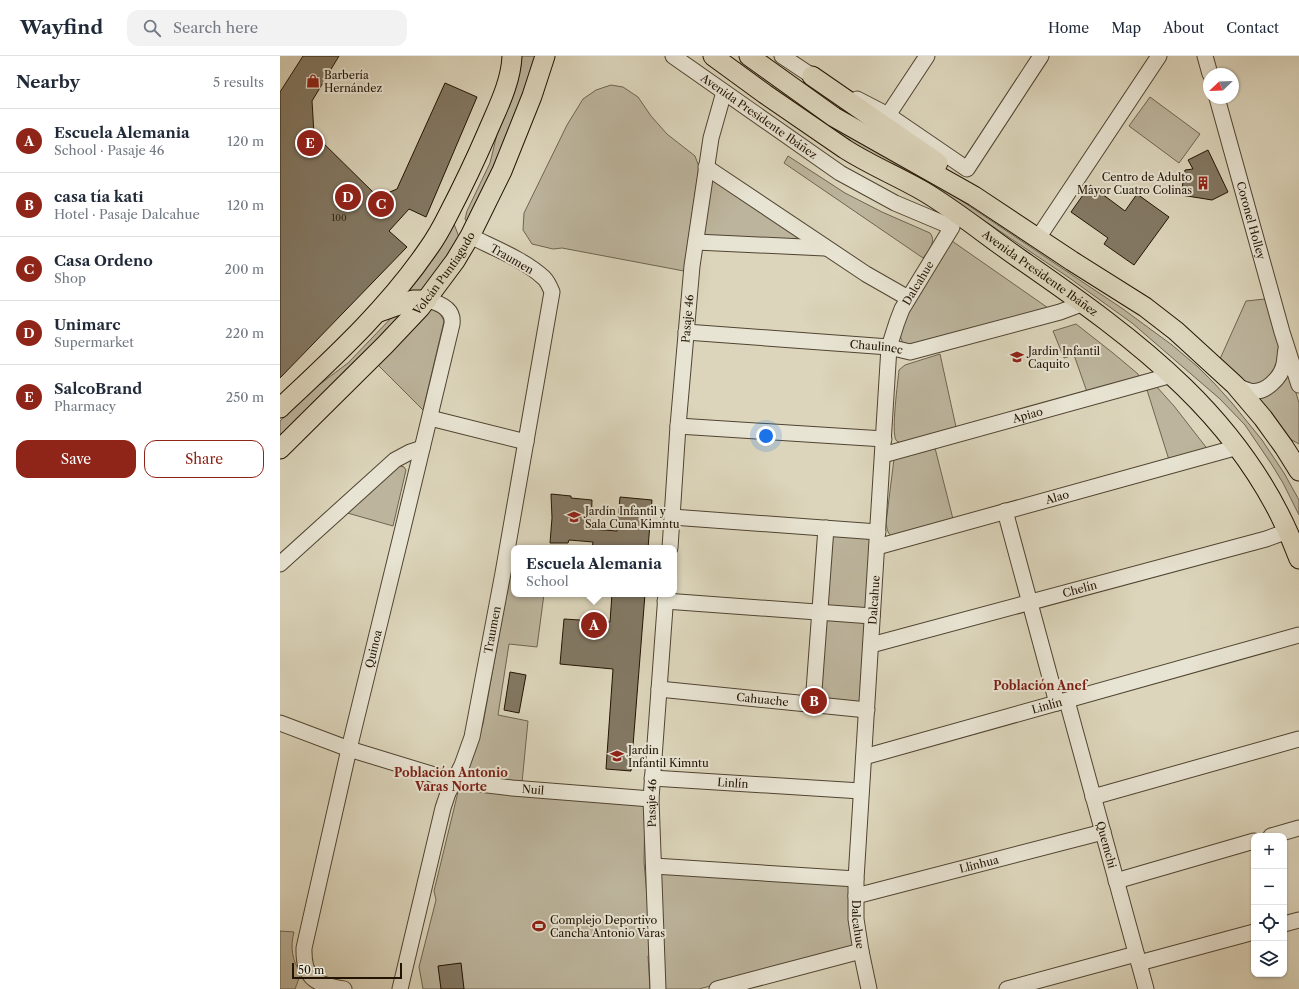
<!DOCTYPE html>
<html lang="en">
<head>
<meta charset="utf-8">
<style>
  :root { --surface:#fff; --page:#f2f2f3; --text:#1f2937; --muted:#747a83; --line:#e0e1e3; --accent:#8f2418 }
  body { margin:0; font-family:"Libre Caslon Text",serif; background:var(--page); color:var(--text) }
  .controls { position:absolute; right:12px; bottom:12px; display:grid; overflow:hidden; border-radius:8px; box-shadow:0 1px 3px #0004 }
  .controls button { width:36px; height:36px; display:grid; place-items:center; padding:0; border:0; border-bottom:1px solid var(--line); background:var(--surface); color:var(--text); font:20px sans-serif }
  .compass { position:absolute; left:923px; top:12px; width:36px; height:36px; border-radius:50%; background:var(--surface); box-shadow:0 1px 3px #0004; rotate:247deg }
  .scale { position:absolute; left:12px; bottom:10px; width:110px; box-sizing:border-box; padding-left:4px; border:2px solid #221403; border-top:0; font-size:11px; line-height:14px; white-space:nowrap; color:#221403; -webkit-text-stroke:3px #e8e4d3; paint-order:stroke }
  .you { position:absolute; left:486px; top:380px; width:14px; height:14px; margin:-10px; border:3px solid #fff; border-radius:50%; background:#1a73e8; box-shadow:0 0 0 6px #1a73e833 }
  .badge { display:grid; place-items:center; width:26px; height:26px; border-radius:50%; background:var(--accent); color:#fff; font-size:13px; font-weight:700 }
  .pin { position:absolute; translate:-50% -50%; border:2px solid #fff; box-shadow:0 1px 4px #0006 }
  .popup { position:absolute; left:231px; top:489px; width:166px; height:52px; box-sizing:border-box; display:grid; place-content:center; border-radius:8px; background:var(--surface); filter:drop-shadow(0 1px 3px #0005); font-size:13px; white-space:nowrap; color:var(--muted) }
  .popup b { font-size:15px; color:var(--text) }
  .popup::after { content:''; position:absolute; left:50%; top:100%; margin-left:-8px; border:8px solid transparent; border-top-color:var(--surface) }
  .list { margin:0; padding:0; list-style:none }
  h2 { display:flex; justify-content:space-between; align-items:center; height:52px; margin:0; padding:0 16px; font-size:17px }
  h2 small { font-size:13px; font-weight:400; color:var(--muted) }
  .list li { display:grid; grid-template-columns:26px 1fr auto; gap:12px; align-items:center; box-sizing:border-box; height:64px; padding:0 16px; border-top:1px solid var(--line) }
  .list b { display:block; font-size:15px; white-space:nowrap }
  .list p { margin:0; font-size:13px; white-space:nowrap; color:var(--muted) }
  .list em { font-size:13px; font-style:normal; color:var(--muted) }
  .actions { display:flex; gap:8px; padding:12px 16px }
  .actions a { flex:1; padding:9px 0; border:1px solid var(--accent); border-radius:12px; text-align:center; font-size:14px; color:var(--accent) }
  .actions .main { background:var(--accent); color:#fff }
  .icon { flex:none; width:22px; height:22px; fill:none; stroke:currentColor; stroke-width:2; stroke-linecap:round; stroke-linejoin:round }
  .map { position:relative; flex:none; width:1019px; height:933px; overflow:hidden }
  header { display:flex; align-items:center; gap:24px; box-sizing:border-box; height:56px; padding:0 20px; background:var(--surface); border-bottom:1px solid var(--line) }
  header strong { font-size:19px }
  nav { display:flex; gap:22px; margin-inline-start:auto; font-size:14px }
  .search { width:280px; height:36px; background:var(--page); display:flex; align-items:center; gap:10px; box-sizing:border-box; padding:0 14px; border-radius:12px; color:var(--muted); font-size:15px }
  main { display:flex }
  aside { flex:1; background:var(--surface) }
  .map>svg:first-child { display:block }
</style>
</head>
<body>
<header>
<strong>Wayfind</strong>
<div class="search"><svg class="icon" aria-label="search" viewBox="0 0 24 24"><circle cx="10" cy="10" r="6"/><path d="M15 15l6 6"/></svg>Search here</div>
<nav><a>Home</a><a>Map</a><a>About</a><a>Contact</a></nav>
</header>
<main>
<aside>
<h2>Nearby<small>5 results</small></h2>
<ul class="list">
<li><span class="badge">A</span><div><b>Escuela Alemania</b><p>School · Pasaje 46</p></div><em>120 m</em></li>
<li><span class="badge">B</span><div><b>casa tía kati</b><p>Hotel · Pasaje Dalcahue</p></div><em>120 m</em></li>
<li><span class="badge">C</span><div><b>Casa Ordeno</b><p>Shop</p></div><em>200 m</em></li>
<li><span class="badge">D</span><div><b>Unimarc</b><p>Supermarket</p></div><em>220 m</em></li>
<li><span class="badge">E</span><div><b>SalcoBrand</b><p>Pharmacy</p></div><em>250 m</em></li>
</ul>
<div class="actions"><a class="main">Save</a><a>Share</a></div>
</aside>
<div class="map">
<svg width="1019" height="933" viewBox="0 0 1019 933">
  <rect width="100%" height="100%" fill="#dcd5bb"/>
  <filter id="stains"><feTurbulence type="fractalNoise" baseFrequency=".005" numOctaves="4"/><feColorMatrix values="0 0 0 0 .2 0 0 0 0 .09 0 0 0 0 .02 0 0 0 .5 -.17"/></filter>
  <radialGradient id="worn" r=".72"><stop offset=".6" stop-color="#630" stop-opacity="0"/><stop offset="1" stop-color="#630" stop-opacity=".3"/></radialGradient>
  <path fill="#bcb49c" stroke="#6f6450" d="M241,0H258C238,57 214,112 187,166L185,163L187,155L210,107L218,74Z
    M331,29L343,31L358,41L371,60L387,78L415,100L419,111L404,215L282,192L273,193L252,188L243,174L244,157L287,69L303,43L316,34Z
    M870,41L920,78L899,107L849,70Z
    M548,68L667,135L843,253L892,289L918,311L934,327L952,347L982,384L1004,417L1019,444V459L1003,427L992,409L965,369L940,343L852,267L788,221L672,143L607,107L560,79L547,69Z
    M508,100L565,137L602,156L650,177C657,186 648,195 643,202L504,107Z
    M433,124L530,187L424,179L429,127Z
    M174,168L179,181L165,204L143,236L123,240Z
    M672,185L771,254L646,287L625,289C617,281 621,272 624,263Z
    M985,243L1002,300L999,309L982,329H967L940,303L966,245Z
    M128,253L0,381V365L36,331L68,307L115,258Z
    M148,253H154C159,256 161,259 164,265L143,354L97,308Z
    M796,268L833,297L858,318L859,321L807,336L794,299L784,302L773,275Z
    M660,298L676,371L621,387C619,386 617,386 616,384C611,376 618,325 619,314L625,309Z
    M1008,317L1011,320L1019,347V388L1010,383L978,342Z
    M876,330L894,350L929,395L889,404L867,334L871,332Z
    M655,392L673,463L611,480C607,476 607,472 606,467L614,403Z
    M121,410L124,411L126,414L113,470L64,456L118,411Z
    M548,475L594,479L583,650L535,646Z
    M234,496V538H264L257,591L229,588L218,659L248,665L241,737L361,747L365,753L364,806L372,896L368,900L370,933H143L139,911L156,844L154,835L179,732L190,708L203,668Z
    M379,814L571,827L575,892L419,933H385Z
    M0,875L14,876C10,890 12,906 21,917L15,933H0Z"/>
  <path fill="#837863" stroke="#221403" d="M23,0H59L32,45L34,78L98,141L117,133L165,27L197,41L146,161L129,153L109,175L127,191L0,322V36Z
    M928,94L948,136L932,144L901,139L905,114L913,113L908,104Z
    M810,129L845,155L857,138L889,161L854,209L824,188L828,182L791,156Z
    M271,438L291,440V442L312,444L311,473L337,475L340,441L372,444L368,492H312L313,486L289,484L288,487H270L272,462Z
    M332,538H365L351,715L326,713L333,613L280,608L284,563L330,566Z
    M230,616L246,619L239,657L224,654Z
    M181,907L184,933H161L158,910Z"/>
  <g fill="none" stroke-linecap="round" stroke-linejoin="round">
    <g stroke="#504431" stroke-width="17">
      <g id="minor">
        <path id="s1" d="M393,0L560,117L615,147L672,171L622,253L617,266L609,291L576,823V863L581,895L589,933"/>
        <path d="M502,0L532,20L542,25"/>
        <path d="M925,0L930,18"/>
        <path id="s2" d="M937,42L1002,276L1019,329"/>
        <path d="M577,43L608,59L687,113L761,0"/>
        <path d="M608,59L647,0"/>
        <path d="M426,111L586,218L628,242"/>
        <path d="M758,182L879,0"/>
        <path d="M416,186L545,192"/>
        <path id="s3" d="M406,276L609,291L630,296L780,256L804,247"/>
        <path d="M955,329C960,331 965,334 970,335C985,338 1001,322 1004,308C1005,303 1005,298 1006,293"/>
        <path d="M150,362L246,386"/>
        <path d="M398,370L604,383"/>
        <path id="s4" d="M603,399L892,319"/>
        <path d="M725,455L777,647"/>
        <path d="M392,461L598,476"/>
        <path id="s5" d="M597,491L958,391"/>
        <path id="s6" d="M390,492L398,370L412,210L431,82L444,36"/>
        <path d="M0,508L115,404L130,396L142,392"/>
        <path d="M385,545L592,560"/>
        <path id="s7" d="M591,589L986,483L1008,475"/>
        <path id="s8" d="M379,633L587,654"/>
        <path id="s9" d="M787,645L866,933"/>
        <path d="M533,648L546,472"/>
        <path id="s10" d="M0,667L69,693L174,725L232,732L371,743"/>
        <path id="s11" d="M584,701L1019,579"/>
        <path id="s12" d="M372,722L581,735"/>
        <path d="M813,741L1019,683"/>
        <path d="M991,780L1019,772"/>
        <path d="M374,810L576,823"/>
        <path d="M836,825L974,785"/>
        <path id="s13" d="M576,840L823,776"/>
        <path d="M1004,868L1019,864"/>
        <path d="M859,907L974,876"/>
        <path id="s14" d="M64,933C36,928 23,924 24,892L69,693L122,476L172,268C174,253 160,247 147,244"/>
        <path id="s15" d="M120,933L163,752L168,737L182,709L192,681L223,517L272,236C270,231 268,226 264,222C245,204 214,192 190,180"/>
        <path id="s16" d="M378,933L371,743L386,538"/>
        <path d="M437,933L581,895"/>
        <path d="M727,933L856,898"/>
      </g>
    </g>
    <g stroke="#221403" stroke-width="21">
      <g id="major">
        <path id="s17" d="M433,0L485,38L565,93C590,109 617,120 643,135C677,155 708,181 740,203C857,284 968,364 1019,503"/>
        <path d="M469,0L554,61L694,140L792,205L865,251L896,275L955,329L983,362L1004,391L1019,415"/>
        <path d="M532,20L658,107"/>
        <path d="M99,256L133,244H147"/>
        <path d="M0,352C53,302 107,253 148,193C156,182 162,171 168,159C182,132 195,105 207,77C217,53 231,27 232,0"/>
        <path id="s18" d="M0,393L105,289L140,252L175,205L190,180L222,115L252,40L265,0"/>
      </g>
    </g>
    <use href="#minor" stroke="#e8e4d3" stroke-width="15"/>
    <use href="#major" stroke="#dcd5bb" stroke-width="19"/>
  </g>
  <defs>
    <g id="shop-bare" transform="scale(1.08)"><path d="M-5-2.5h2.3a2.7 3.5 0 0 1 5.4 0H5L5.5 6h-11ZM-1.5-2.5h3a1.5 2.3 0 0 0-3 0Z" fill="#8f2418" stroke="#e8e4d3" stroke-width="2.5" paint-order="stroke"/></g>
    <g id="building-bare" transform="scale(1.08)"><path d="M-4-6H4V6H1V3H-1V6H-4ZM-2.5-4.3h1.7v1.8h-1.7ZM.8-4.3h1.7v1.8H.8ZM-2.5-1h1.7V.8h-1.7ZM.8-1h1.7V.8H.8Z" fill="#8f2418" stroke="#e8e4d3" stroke-width="2.5" paint-order="stroke"/></g>
    <g id="school-bare" transform="scale(1.08)"><path d="M0-5L7-2L0 1L-7-2ZM-4 1L0 2.5L4 1V4Q0 6-4 4Z" fill="#8f2418" stroke="#e8e4d3" stroke-width="2.5" paint-order="stroke"/></g>
    <g id="stadium-bare" transform="scale(1.08)"><path d="M0-5a6.5 5 0 1 0 0 10a6.5 5 0 1 0 0-10ZM-3.5-1.8h7v3.6h-7Z" fill="#8f2418" stroke="#e8e4d3" stroke-width="2.5" paint-order="stroke"/></g>
  </defs>
  <g fill-rule="evenodd">
    <use href="#shop-bare" x="33" y="25"/>
    <use href="#building-bare" x="923" y="127"/>
    <use href="#school-bare" x="737" y="301"/>
    <use href="#school-bare" x="294" y="461"/>
    <use href="#school-bare" x="337" y="700"/>
    <use href="#stadium-bare" x="259" y="870"/>
  </g>
  <g text-anchor="middle" stroke-width="4" stroke-linejoin="round" paint-order="stroke">
    <g font-size="9" fill="#3a2d1b">
      <text x="59" y="165">100</text>
    </g>
    <g font-size="11" fill="#221403" stroke="#e8e4d3" text-anchor="start">
      <text x="44" y="23">Barbería<tspan x="44" dy="13">Hernández</tspan></text>
      <text x="912" y="125" text-anchor="end">Centro de Adulto<tspan x="912" dy="13">Mayor Cuatro Colinas</tspan></text>
      <text x="748" y="299">Jardin Infantil<tspan x="748" dy="13">Caquito</tspan></text>
      <text x="305" y="459">Jardín Infantil y<tspan x="305" dy="13">Sala Cuna Kimntu</tspan></text>
      <text x="348" y="698">Jardin<tspan x="348" dy="13">Infantil Kimntu</tspan></text>
      <text x="270" y="868">Complejo Deportivo<tspan x="270" dy="13">Cancha Antonio Varas</tspan></text>
    </g>
    <g font-size="11" fill="#221403" stroke="#e8e4d3">
      <text dy="4" stroke="none"><textPath href="#s1" startOffset="105">Avenida Presidente Ibáñez</textPath></text>
      <text dy="4" stroke="none"><textPath href="#s2" startOffset="127">Coronel Holley</textPath></text>
      <text transform="translate(232 203) rotate(30)" y="4">Traumen</text>
      <text dy="4" stroke="none"><textPath href="#s18" startOffset="241">Volcán Puntiagudo</textPath></text>
      <text dy="4" stroke="none"><textPath href="#s17" startOffset="393">Avenida Presidente Ibáñez</textPath></text>
      <text transform="translate(638 227) rotate(-59)" y="4">Dalcahue</text>
      <text dy="4" stroke="none"><textPath href="#s6" startOffset="230">Pasaje 46</textPath></text>
      <text dy="4" stroke="none"><textPath href="#s3" startOffset="191">Chaulinec</textPath></text>
      <text dy="4" stroke="none"><textPath href="#s4" startOffset="150">Apiao</textPath></text>
      <text dy="4" stroke="none"><textPath href="#s5" startOffset="187">Alao</textPath></text>
      <text dy="4" stroke="none"><textPath href="#s7" startOffset="216">Chelín</textPath></text>
      <text transform="translate(594 544) rotate(-86)" y="4">Dalcahue</text>
      <text dy="4" stroke="none"><textPath href="#s15" startOffset="372">Traumen</textPath></text>
      <text dy="4" stroke="none"><textPath href="#s14" startOffset="373">Quinoa</textPath></text>
      <text dy="4" stroke="none"><textPath href="#s8" startOffset="104">Cahuache</textPath></text>
      <text dy="4" stroke="none"><textPath href="#s11" startOffset="190">Linlín</textPath></text>
      <text dy="4" stroke="none"><textPath href="#s12" startOffset="81">Linlín</textPath></text>
      <text dy="4" stroke="none"><textPath href="#s10" startOffset="263">Nuil</textPath></text>
      <text dy="4" stroke="none"><textPath href="#s16" startOffset="186">Pasaje 46</textPath></text>
      <text dy="4" stroke="none"><textPath href="#s9" startOffset="149">Quemchi</textPath></text>
      <text dy="4" stroke="none"><textPath href="#s13" startOffset="127">Llinhua</textPath></text>
      <text dy="4" stroke="none"><textPath href="#s1" startOffset="1043">Dalcahue</textPath></text>
    </g>
    <g font-size="12" font-weight="bold" fill="#7a1f14" stroke="#e8e4d3">
      <text x="760" y="634">Población Anef</text>
      <text x="171" y="721">Población Antonio<tspan x="171" dy="14">Varas Norte</tspan></text>
    </g>
  </g>
  <rect width="100%" height="100%" filter="url(#stains)"/>
  <rect width="100%" height="100%" fill="url(#worn)"/>
</svg>
<div class="controls">
<button>+</button>
<button>−</button>
<button><svg class="icon" aria-label="locate" viewBox="0 0 24 24"><circle cx="12" cy="12" r="6"/><path d="M12 2v4M12 18v4M2 12h4M18 12h4"/></svg></button>
<button><svg class="icon" aria-label="layers" viewBox="0 0 24 24"><path d="M12 4l9 5-9 5-9-5zM3 14l9 5 9-5"/></svg></button>
</div>
<svg class="compass" viewBox="-18 -18 36 36"><path d="M0-13l5 13h-10z" fill="#e53935"/><path d="M0 13l5-13h-10z" fill="#747a83"/></svg>
<div class="scale">50 m</div>
<div class="you"></div>
<div class="pin badge" style="left:314px;top:569px">A</div>
<div class="popup"><b>Escuela Alemania</b>School</div>
<div class="pin badge" style="left:534px;top:645px">B</div>
<div class="pin badge" style="left:101px;top:148px">C</div>
<div class="pin badge" style="left:68px;top:141px">D</div>
<div class="pin badge" style="left:30px;top:87px">E</div>
</div>
</main>
</body>
</html>
